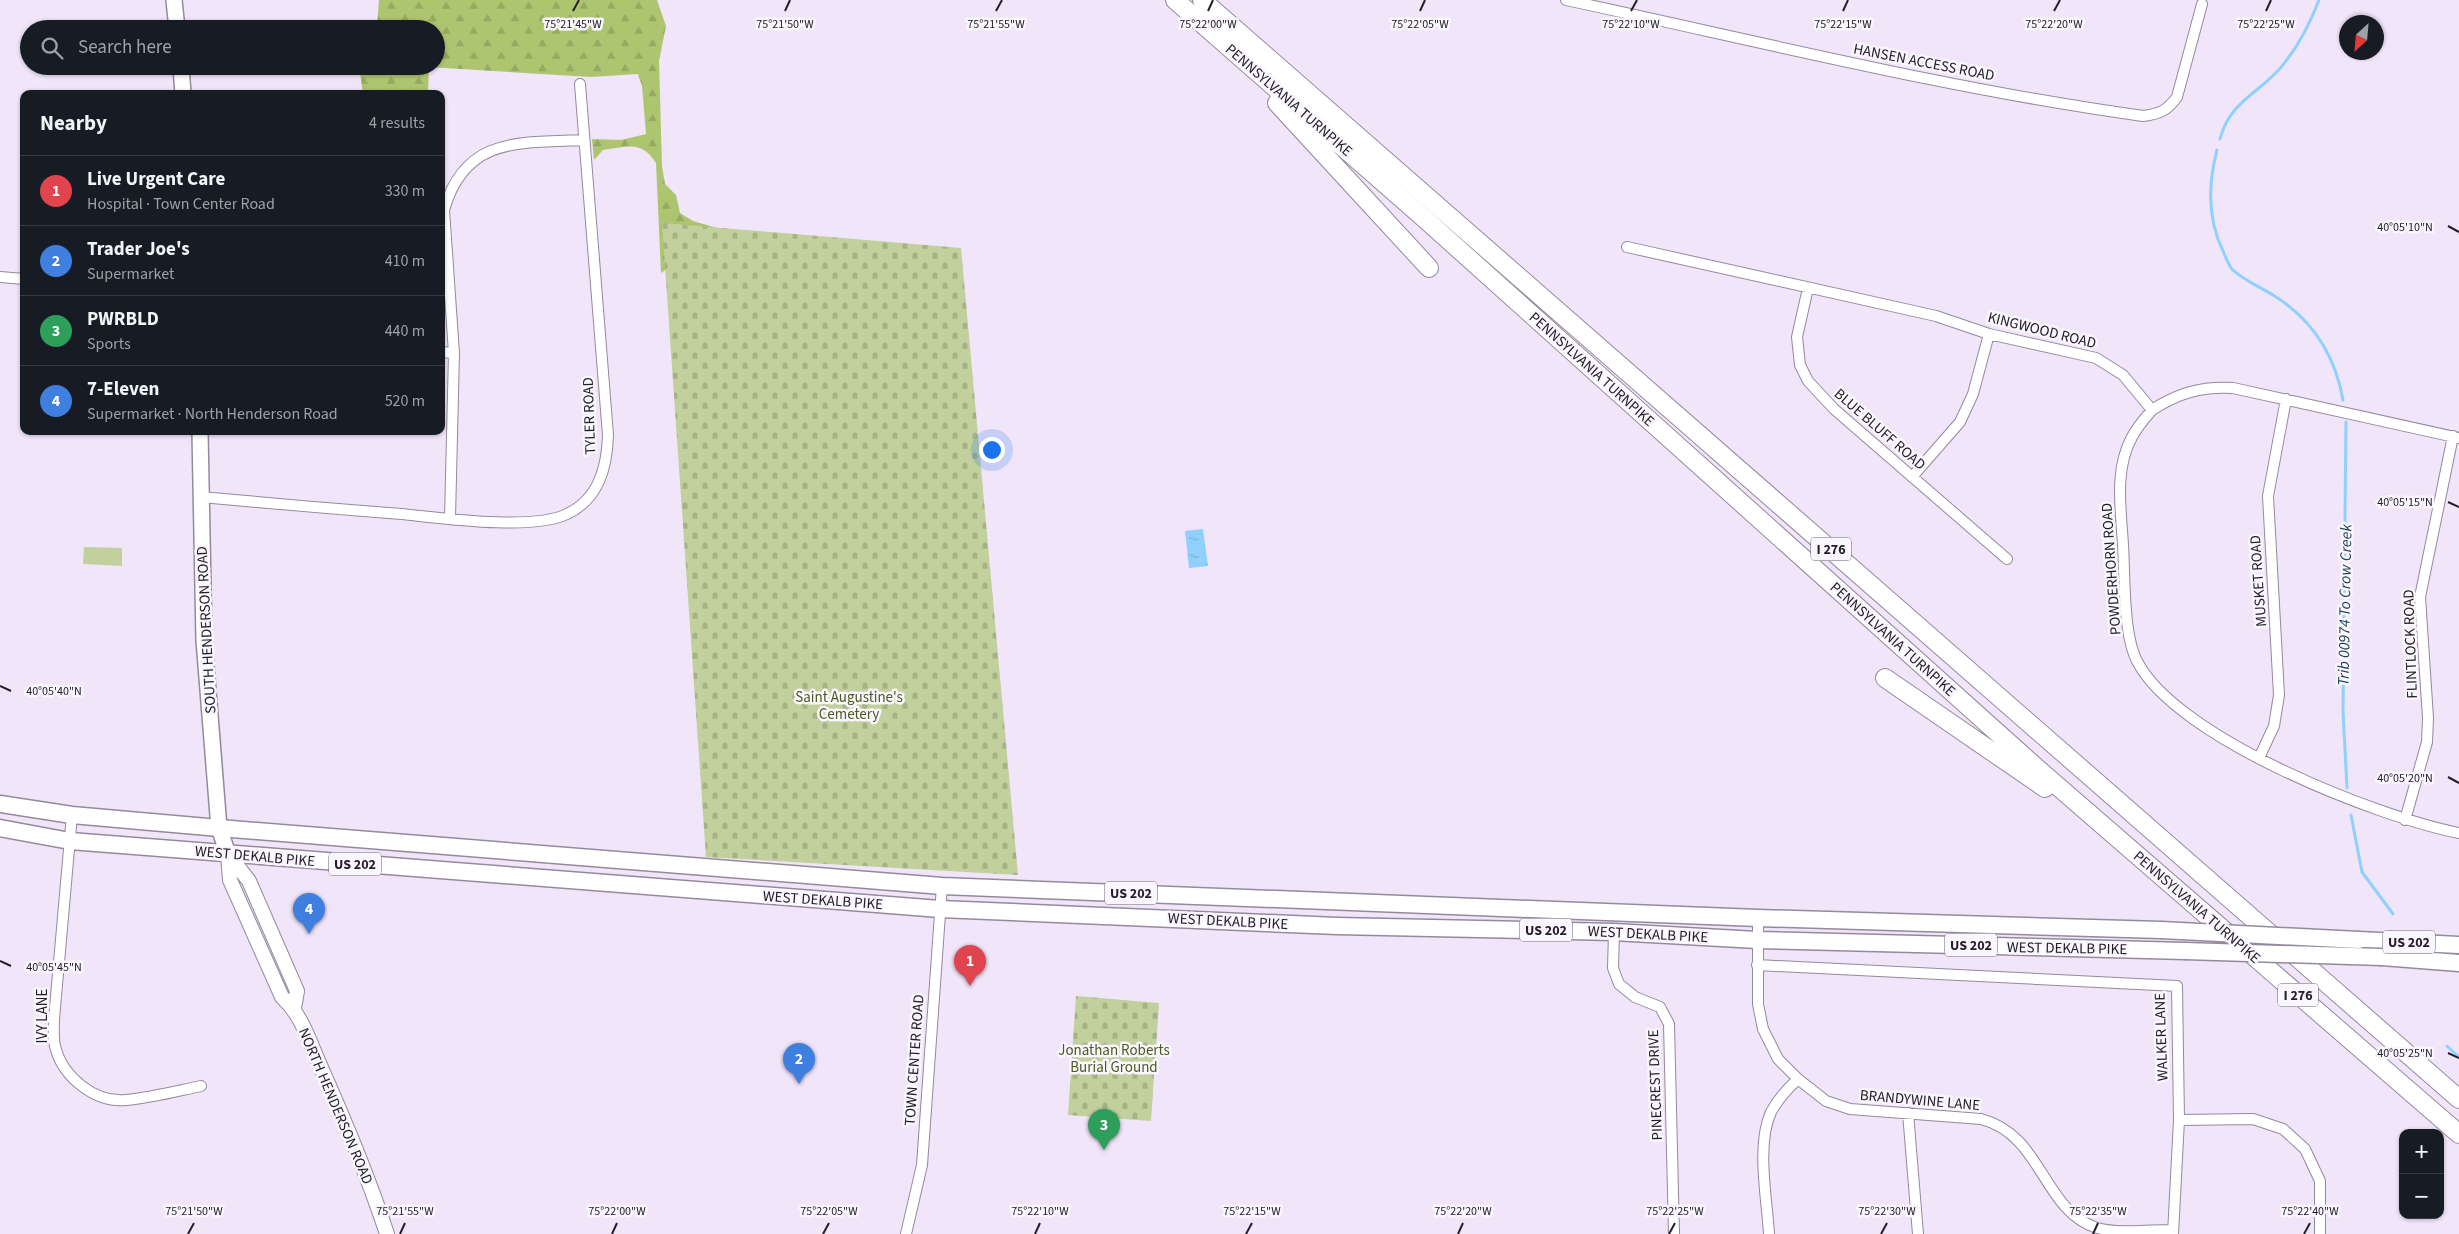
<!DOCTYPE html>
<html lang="en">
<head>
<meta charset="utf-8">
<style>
  :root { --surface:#171b24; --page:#20242c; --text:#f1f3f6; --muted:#9ea1a6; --line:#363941; --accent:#d93025 }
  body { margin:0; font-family:"Source Sans 3",sans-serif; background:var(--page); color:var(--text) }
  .controls { position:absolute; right:15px; bottom:15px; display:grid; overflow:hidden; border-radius:10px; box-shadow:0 1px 4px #0004 }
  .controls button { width:45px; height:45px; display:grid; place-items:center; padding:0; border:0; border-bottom:1px solid var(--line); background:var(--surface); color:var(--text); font:25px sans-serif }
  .compass { position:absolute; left:2339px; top:15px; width:45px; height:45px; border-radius:50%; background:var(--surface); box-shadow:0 1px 4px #0004; rotate:206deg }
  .you { position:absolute; left:991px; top:449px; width:18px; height:18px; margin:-12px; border:4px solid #fff; border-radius:50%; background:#1a73e8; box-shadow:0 0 0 8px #1a73e833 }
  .badge { display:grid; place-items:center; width:32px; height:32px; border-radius:50%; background:var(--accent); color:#fff; font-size:16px; font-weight:700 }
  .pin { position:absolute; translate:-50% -41px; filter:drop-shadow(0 1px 2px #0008) }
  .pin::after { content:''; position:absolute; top:26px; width:18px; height:15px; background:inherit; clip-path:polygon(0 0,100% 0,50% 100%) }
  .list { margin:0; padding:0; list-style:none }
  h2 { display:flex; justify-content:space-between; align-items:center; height:65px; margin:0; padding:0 20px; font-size:21px }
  h2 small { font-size:16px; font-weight:400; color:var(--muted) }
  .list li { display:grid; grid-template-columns:32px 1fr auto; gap:15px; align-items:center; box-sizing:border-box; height:70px; padding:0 20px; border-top:1px solid var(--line) }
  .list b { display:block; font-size:19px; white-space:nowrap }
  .list p { margin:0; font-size:16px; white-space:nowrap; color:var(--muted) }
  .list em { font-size:16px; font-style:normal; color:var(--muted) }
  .icon { flex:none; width:28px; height:28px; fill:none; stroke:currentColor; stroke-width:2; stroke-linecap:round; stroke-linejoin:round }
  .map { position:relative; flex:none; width:2459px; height:1234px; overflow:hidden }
  .search { position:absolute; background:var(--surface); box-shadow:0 1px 4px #0004; left:20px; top:20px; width:425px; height:55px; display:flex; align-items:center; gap:12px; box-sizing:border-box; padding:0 18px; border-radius:28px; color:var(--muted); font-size:19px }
  .panel { position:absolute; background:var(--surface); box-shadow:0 1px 4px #0004; left:20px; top:90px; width:425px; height:345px; border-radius:10px }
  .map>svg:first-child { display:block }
</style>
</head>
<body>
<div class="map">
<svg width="2459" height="1234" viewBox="0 0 2459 1234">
  <defs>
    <pattern id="forest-firs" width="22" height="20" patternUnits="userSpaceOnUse" patternTransform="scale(1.25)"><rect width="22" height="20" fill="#aec570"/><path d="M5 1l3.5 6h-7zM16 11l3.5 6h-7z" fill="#96a961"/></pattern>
    <pattern id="cemetery-stones" width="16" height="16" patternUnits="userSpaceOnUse" patternTransform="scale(1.25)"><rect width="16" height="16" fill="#c1d09c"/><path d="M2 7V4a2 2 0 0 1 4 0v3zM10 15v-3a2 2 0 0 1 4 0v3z" fill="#a6b286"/></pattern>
    <pattern id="water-ripples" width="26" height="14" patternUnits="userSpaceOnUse" patternTransform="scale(1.25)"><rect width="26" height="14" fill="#8fd1fc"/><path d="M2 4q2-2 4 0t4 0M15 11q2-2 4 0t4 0" fill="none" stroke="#7bb3d8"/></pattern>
  </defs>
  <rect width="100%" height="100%" fill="#f0e5f9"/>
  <path fill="url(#forest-firs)" d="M379,0H657L666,26L659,61L662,166L665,184L676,195L680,213L693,221L721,229L661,273L656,163C641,140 628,147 603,150L594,160L592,139L621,140L646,134L642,86L638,74L591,77L429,67L428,94H363L359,66H436V29H377Z"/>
  <path fill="url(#cemetery-stones)" d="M662,223L961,248L1018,875L706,857Z
    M1076,996L1159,1003L1151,1121L1068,1115Z"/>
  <path fill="#c1d09c" d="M84,547L122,548V566L83,564Z"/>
  <path fill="url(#water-ripples)" d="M1203,529L1208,566L1189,568L1185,531Z"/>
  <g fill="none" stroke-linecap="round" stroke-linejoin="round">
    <path stroke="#8fd1fc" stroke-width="3" d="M2220,139C2230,99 2264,92 2286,61C2300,43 2311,21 2319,0
      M2217,150C2208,184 2207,218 2223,251C2225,256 2228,263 2231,268C2241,279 2260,287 2273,295C2312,319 2335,355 2343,400
      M2346,422L2343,711L2347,788
      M2351,815L2362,872L2393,914
      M2447,1046L2459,1057"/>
    <g stroke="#948a9c" stroke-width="12">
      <path id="minor" d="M1566,0C1758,41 1948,89 2143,116C2159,114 2167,111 2177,97L2202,4
        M1627,247L1936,316L1989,334L2096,358L2123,375L2152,410C2178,393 2202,386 2233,388L2459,438
        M0,277L24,279
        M1808,288L1797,337L1800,365L1808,381L1834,409L2007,559
        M441,352L454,353
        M2152,410C2145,418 2137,427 2132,437C2114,469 2121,510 2123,545C2125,577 2123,634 2137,661C2176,738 2377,817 2459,833
        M1912,477L1960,422L1973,394L1989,334
        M201,497C268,503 335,509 402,514C441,518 533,531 567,514C599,499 607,467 608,435L580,84
        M450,518L454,353L444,210C465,136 520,143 584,140
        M2259,758L2274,726L2279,695L2268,496L2286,399
        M72,815L54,1019C54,1028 53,1038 55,1046C62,1076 94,1103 126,1100C151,1098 177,1091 201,1086
        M2405,820L2427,742L2428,718L2420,597L2453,436
        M1758,918V1004L1763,1029L1778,1059L1798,1079L1826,1101L1850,1109L1981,1119C2043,1135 2042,1210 2097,1228C2120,1234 2150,1230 2173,1230
        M1614,932L1613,968L1619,984L1635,997L1660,1007L1669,1024L1674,1234
        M1757,965L2177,986L2179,1120L2173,1234
        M1908,1113L1918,1234
        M2179,1120L2253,1119L2283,1129L2305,1149L2320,1181V1234
        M906,1234L922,1165L942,886
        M1769,1234C1767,1198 1756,1145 1771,1112C1778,1099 1787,1089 1798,1079"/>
    </g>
    <g stroke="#948a9c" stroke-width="16">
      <path id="secondary" d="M228,854L230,880L282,997C301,1014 309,1040 319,1063C344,1119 368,1176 387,1234
        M228,854L249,881L297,991L294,1008"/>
    </g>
    <g stroke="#948a9c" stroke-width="18">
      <path id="primary" d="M174,0L177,29
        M181,66L183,94
        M200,431L204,640L219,828L228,854"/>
    </g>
    <g stroke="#948a9c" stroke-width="19">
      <path id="trunk" d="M0,804L72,815L219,828L942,886L1758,918L2161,930
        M0,828L70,841L940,909L1337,926L1614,932L1757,940L2185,951
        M2359,940L2459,945
        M2382,957L2459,963"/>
    </g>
    <g stroke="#948a9c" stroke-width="20">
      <path id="motorway" d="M1175,0L1425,219L2039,770L2459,1134
        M1202,0L2459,1099
        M1277,103L1429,268
        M1885,678L2045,788"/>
    </g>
    <use href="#minor" stroke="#fff" stroke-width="10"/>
    <use href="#secondary" stroke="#fff" stroke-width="14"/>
    <use href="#primary" stroke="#fff" stroke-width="15"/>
    <use href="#trunk" stroke="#fff" stroke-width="16"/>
    <use href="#motorway" stroke="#fff" stroke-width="18"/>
    <g stroke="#948a9c" stroke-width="19" stroke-linecap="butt">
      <path id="trunk-bridge" d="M2161,930L2359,940
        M2185,951L2382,957"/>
    </g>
    <use href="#trunk-bridge" stroke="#fff" stroke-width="16"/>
  </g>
  <path fill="none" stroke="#242027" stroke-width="2" d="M573,11L579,0M785,11L790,0M996,11L1002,0M1208,11L1213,0M1420,11L1425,0M1631,11L1637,0M1843,11L1848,0M2054,11L2060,0M2266,11L2271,0M2448,226L2459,232M2448,502L2459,507M0,686L11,691M2448,777L2459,783M0,961L11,966M2448,1053L2459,1058M188,1234L194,1223M400,1234L405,1223M612,1234L617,1223M823,1234L829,1223M1035,1234L1040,1223M1246,1234L1252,1223M1458,1234L1463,1223M1669,1234L1675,1223M1881,1234L1887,1223M2093,1234L2098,1223M2304,1234L2310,1223"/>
  <g text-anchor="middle" stroke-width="5" stroke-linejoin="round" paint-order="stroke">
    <g fill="#faf6fd" stroke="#646067" stroke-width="1">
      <rect x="1811" y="537.5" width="40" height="23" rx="4"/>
      <rect x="329" y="852.5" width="52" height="23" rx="4"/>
      <rect x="1105" y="881.5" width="52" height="23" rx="4"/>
      <rect x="1520" y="918.5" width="52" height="23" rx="4"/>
      <rect x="2383" y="930.5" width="52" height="23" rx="4"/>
      <rect x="1945" y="933.5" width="52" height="23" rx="4"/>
      <rect x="2278" y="983.5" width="40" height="23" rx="4"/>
    </g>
    <g font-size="14" font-weight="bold" fill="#242027">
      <text x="1831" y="554">I 276</text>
      <text x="355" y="869">US 202</text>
      <text x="1131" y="898">US 202</text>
      <text x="1546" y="935">US 202</text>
      <text x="2409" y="947">US 202</text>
      <text x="1971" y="950">US 202</text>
      <text x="2298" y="1000">I 276</text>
    </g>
    <g font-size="15" fill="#242027" stroke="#faf6fd">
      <text transform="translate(1924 62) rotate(11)" y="5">HANSEN ACCESS ROAD</text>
      <text transform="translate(1289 100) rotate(41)" y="5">PENNSYLVANIA TURNPIKE</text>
      <text transform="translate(2042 330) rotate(14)" y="5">KINGWOOD ROAD</text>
      <text transform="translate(1592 369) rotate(42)" y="5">PENNSYLVANIA TURNPIKE</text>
      <text transform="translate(589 416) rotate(-92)" y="5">TYLER ROAD</text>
      <text transform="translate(1880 429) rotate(41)" y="5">BLUE BLUFF ROAD</text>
      <text transform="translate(2111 569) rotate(-94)" y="5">POWDERHORN ROAD</text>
      <text transform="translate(2258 581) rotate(-94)" y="5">MUSKET ROAD</text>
      <text transform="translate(206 630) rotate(-93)" y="5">SOUTH HENDERSON ROAD</text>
      <text transform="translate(1893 639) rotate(42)" y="5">PENNSYLVANIA TURNPIKE</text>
      <text transform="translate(2410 644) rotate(-92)" y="5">FLINTLOCK ROAD</text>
      <text transform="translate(255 856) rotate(5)" y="5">WEST DEKALB PIKE</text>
      <text transform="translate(823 900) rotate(4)" y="5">WEST DEKALB PIKE</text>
      <text transform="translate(2197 907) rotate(41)" y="5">PENNSYLVANIA TURNPIKE</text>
      <text transform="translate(1228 921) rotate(3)" y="5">WEST DEKALB PIKE</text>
      <text transform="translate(1648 934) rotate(3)" y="5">WEST DEKALB PIKE</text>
      <text transform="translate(2067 948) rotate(1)" y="5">WEST DEKALB PIKE</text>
      <text transform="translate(42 1016) rotate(-90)" y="5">IVY LANE</text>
      <text transform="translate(2161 1037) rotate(-92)" y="5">WALKER LANE</text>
      <text transform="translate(914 1060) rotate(-86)" y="5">TOWN CENTER ROAD</text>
      <text transform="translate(1655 1085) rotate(-92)" y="5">PINECREST DRIVE</text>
      <text transform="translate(1920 1100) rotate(5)" y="5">BRANDYWINE LANE</text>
      <text transform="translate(336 1106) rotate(67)" y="5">NORTH HENDERSON ROAD</text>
    </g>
    <g font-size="15" fill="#4d5b1f" stroke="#faf6fd">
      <text x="849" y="702">Saint Augustine's<tspan x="849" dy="17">Cemetery</tspan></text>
      <text x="1114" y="1055">Jonathan Roberts<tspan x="1114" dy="17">Burial Ground</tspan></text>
    </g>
    <g font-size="16" font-style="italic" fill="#1d4258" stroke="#faf6fd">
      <text transform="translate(2344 605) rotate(-89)" y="6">Trib 00974 To Crow Creek</text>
    </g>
  </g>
  <g font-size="12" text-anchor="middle" fill="#242027" stroke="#faf6fd" stroke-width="5" stroke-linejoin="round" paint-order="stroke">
    <text x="996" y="28">75°21'55"W</text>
    <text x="1420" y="28">75°22'05"W</text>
    <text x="1843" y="28">75°22'15"W</text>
    <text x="573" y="28">75°21'45"W</text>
    <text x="785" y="28">75°21'50"W</text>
    <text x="1208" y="28">75°22'00"W</text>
    <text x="1631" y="28">75°22'10"W</text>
    <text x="2054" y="28">75°22'20"W</text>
    <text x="2266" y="28">75°22'25"W</text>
    <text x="2405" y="231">40°05'10"N</text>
    <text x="2405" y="506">40°05'15"N</text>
    <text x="54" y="695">40°05'40"N</text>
    <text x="2405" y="782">40°05'20"N</text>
    <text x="54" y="971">40°05'45"N</text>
    <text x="2405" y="1057">40°05'25"N</text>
    <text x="194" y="1215">75°21'50"W</text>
    <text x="405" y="1215">75°21'55"W</text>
    <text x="617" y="1215">75°22'00"W</text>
    <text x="829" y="1215">75°22'05"W</text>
    <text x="1040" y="1215">75°22'10"W</text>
    <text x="1252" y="1215">75°22'15"W</text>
    <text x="1463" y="1215">75°22'20"W</text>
    <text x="1675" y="1215">75°22'25"W</text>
    <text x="1887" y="1215">75°22'30"W</text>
    <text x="2098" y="1215">75°22'35"W</text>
    <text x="2310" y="1215">75°22'40"W</text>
  </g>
</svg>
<div class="controls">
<button>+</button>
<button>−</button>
</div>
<svg class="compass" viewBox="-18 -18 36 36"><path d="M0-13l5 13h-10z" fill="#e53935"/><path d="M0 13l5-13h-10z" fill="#9ea1a6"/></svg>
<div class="you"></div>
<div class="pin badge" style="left:970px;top:986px;background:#e0444e">1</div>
<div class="pin badge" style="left:799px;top:1084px;background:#3f7fe0">2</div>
<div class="pin badge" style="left:1104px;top:1150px;background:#2e9e5b">3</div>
<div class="pin badge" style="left:309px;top:934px;background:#3f7fe0">4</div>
<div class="search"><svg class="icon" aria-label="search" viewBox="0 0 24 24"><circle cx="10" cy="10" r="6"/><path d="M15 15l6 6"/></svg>Search here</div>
<section class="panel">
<h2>Nearby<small>4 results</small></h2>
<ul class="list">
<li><span class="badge" style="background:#e0444e">1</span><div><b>Live Urgent Care</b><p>Hospital · Town Center Road</p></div><em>330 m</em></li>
<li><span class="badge" style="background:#3f7fe0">2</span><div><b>Trader Joe's</b><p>Supermarket</p></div><em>410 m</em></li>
<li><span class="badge" style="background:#2e9e5b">3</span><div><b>PWRBLD</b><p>Sports</p></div><em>440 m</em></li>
<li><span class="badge" style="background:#3f7fe0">4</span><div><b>7-Eleven</b><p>Supermarket · North Henderson Road</p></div><em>520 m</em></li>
</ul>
</section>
</div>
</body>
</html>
